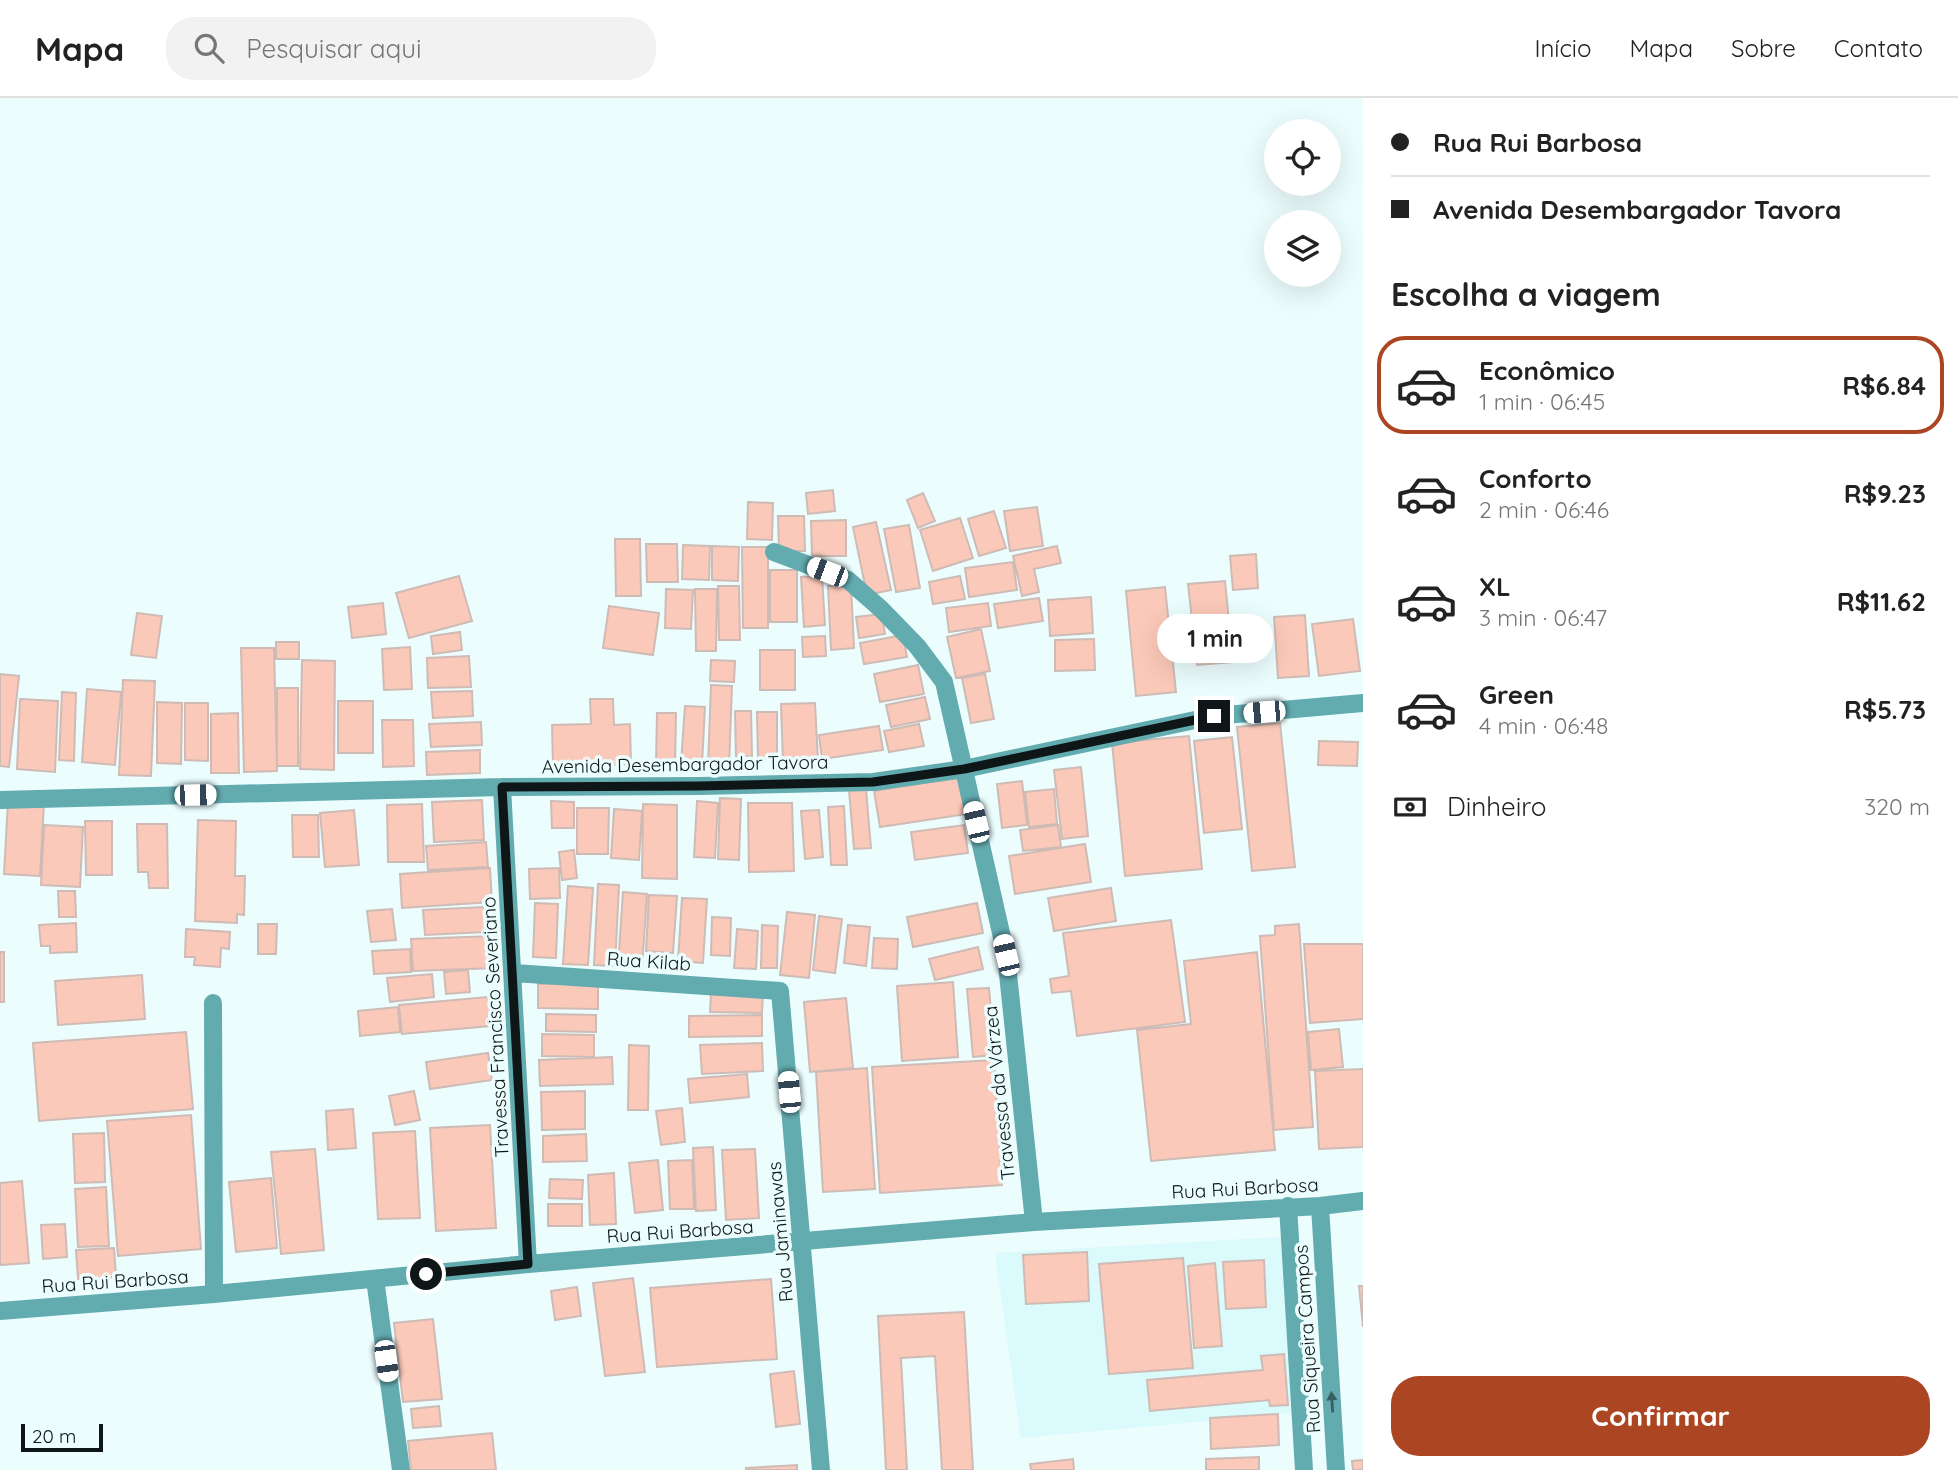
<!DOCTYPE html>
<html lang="pt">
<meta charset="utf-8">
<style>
body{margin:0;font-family:Quicksand,sans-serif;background:#f2f2f2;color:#222;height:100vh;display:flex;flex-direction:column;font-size:26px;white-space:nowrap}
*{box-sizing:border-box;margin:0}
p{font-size:23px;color:#767676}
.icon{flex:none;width:38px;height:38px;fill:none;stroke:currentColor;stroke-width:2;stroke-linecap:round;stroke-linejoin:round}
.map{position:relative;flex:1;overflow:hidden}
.sheet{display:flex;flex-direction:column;background:#fff;width:595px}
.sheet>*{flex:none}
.guide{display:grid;align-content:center;height:154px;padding:0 28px;background:#fff}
.tools{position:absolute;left:1264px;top:21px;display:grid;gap:14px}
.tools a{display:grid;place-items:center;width:77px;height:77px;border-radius:50%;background:#fff;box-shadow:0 7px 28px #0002;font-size:35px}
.scale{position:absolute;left:21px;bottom:18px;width:82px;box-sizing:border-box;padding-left:7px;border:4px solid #0f1617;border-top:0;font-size:19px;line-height:24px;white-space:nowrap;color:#0f1617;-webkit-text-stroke:5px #ecfdfe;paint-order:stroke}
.end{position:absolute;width:32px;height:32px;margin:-16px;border:9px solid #0f1617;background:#fff;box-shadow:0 0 0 4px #fff}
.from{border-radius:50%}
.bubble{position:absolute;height:49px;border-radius:24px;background:#fff;box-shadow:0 7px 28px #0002;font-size:23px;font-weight:700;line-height:49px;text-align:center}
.car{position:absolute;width:21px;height:42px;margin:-21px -10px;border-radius:9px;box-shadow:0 0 5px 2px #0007;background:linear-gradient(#fff 24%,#345 0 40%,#fff 0 76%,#345 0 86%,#fff 0)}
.guide b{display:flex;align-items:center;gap:24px;height:66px;font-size:26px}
.guide b+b{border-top:2px solid #e0e0e0}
.guide i{width:18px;height:18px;background:#222}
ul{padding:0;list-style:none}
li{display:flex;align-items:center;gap:21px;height:98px;margin:0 14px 10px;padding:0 14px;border:4px solid transparent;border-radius:28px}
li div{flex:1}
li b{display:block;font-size:26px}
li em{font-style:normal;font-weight:700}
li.active{border-color:#ac4521}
li>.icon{width:63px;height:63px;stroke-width:1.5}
h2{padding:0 28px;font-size:32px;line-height:84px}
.pay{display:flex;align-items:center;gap:18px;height:77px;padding:0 28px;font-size:26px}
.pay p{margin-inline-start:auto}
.cta{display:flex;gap:14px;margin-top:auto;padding:14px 28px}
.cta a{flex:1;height:80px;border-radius:28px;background:#ac4521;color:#fff;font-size:28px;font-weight:700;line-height:80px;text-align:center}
header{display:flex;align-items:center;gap:42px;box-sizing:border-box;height:98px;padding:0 35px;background:#fff;border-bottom:2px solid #e0e0e0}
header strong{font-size:33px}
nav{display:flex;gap:38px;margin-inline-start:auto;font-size:24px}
.search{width:490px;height:63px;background:#f2f2f2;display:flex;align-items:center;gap:18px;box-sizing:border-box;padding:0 24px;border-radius:28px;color:#767676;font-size:26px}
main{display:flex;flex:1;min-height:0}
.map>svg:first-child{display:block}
.built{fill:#dafafb}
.building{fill:#fbc9b9;stroke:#cebbb5;stroke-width:2}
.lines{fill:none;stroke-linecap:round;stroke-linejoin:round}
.minor{stroke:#62abaf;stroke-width:18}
.oneway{fill:#386063}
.route{stroke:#0f1617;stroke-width:9}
.labels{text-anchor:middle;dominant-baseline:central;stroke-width:7;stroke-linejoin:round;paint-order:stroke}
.street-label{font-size:19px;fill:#0f1617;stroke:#ecfdfe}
</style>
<header>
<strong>Mapa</strong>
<div class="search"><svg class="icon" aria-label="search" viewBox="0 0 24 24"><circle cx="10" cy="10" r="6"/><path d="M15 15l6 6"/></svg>Pesquisar aqui</div>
<nav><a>Início</a><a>Mapa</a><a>Sobre</a><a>Contato</a></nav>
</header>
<main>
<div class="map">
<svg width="1363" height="1372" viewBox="0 0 1363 1372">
<rect width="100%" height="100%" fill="#ecfdfe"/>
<path class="built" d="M 1281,1139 L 1293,1315 L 1021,1340 L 995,1155 Z"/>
<path class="building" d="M 833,392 L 835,413 L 808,416 L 806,395 Z
M 923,395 L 935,423 L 918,430 L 907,402 Z
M 748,404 L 773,405 L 772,442 L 747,441 Z
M 1037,409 L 1043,448 L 1010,453 L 1004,413 Z
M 994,413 L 1006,450 L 979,458 L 968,421 Z
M 778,418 L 804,418 L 805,453 L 779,453 Z
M 960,420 L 973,460 L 933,473 L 920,432 Z
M 846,422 L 846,458 L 812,458 L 811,423 Z
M 876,424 L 891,492 L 867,497 L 853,429 Z
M 909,427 L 920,490 L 896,494 L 884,431 Z
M 615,441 L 640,441 L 641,498 L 616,498 Z
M 646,446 L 677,446 L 678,484 L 647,484 Z
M 683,447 L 710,448 L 709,482 L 682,481 Z
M 712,448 L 739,449 L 738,483 L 712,482 Z
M 1057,448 L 1061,465 L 1034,471 L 1039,494 L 1022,498 L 1013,458 Z
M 742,449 L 768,449 L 768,530 L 743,530 Z
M 1256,456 L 1258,490 L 1233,492 L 1230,458 Z
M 1013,464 L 1017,492 L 969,499 L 965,470 Z
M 770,472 L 797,472 L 797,524 L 770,524 Z
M 459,478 L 472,523 L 409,540 L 396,495 Z
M 822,478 L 825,527 L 804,529 L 801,479 Z
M 960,478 L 965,501 L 933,506 L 929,484 Z
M 1225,483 L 1233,564 L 1197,567 L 1188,486 Z
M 851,487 L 854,550 L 831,552 L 828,488 Z
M 718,488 L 739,488 L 740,542 L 719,542 Z
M 1165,489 L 1176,594 L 1136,598 L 1126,493 Z
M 666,491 L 693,492 L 691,531 L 665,530 Z
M 695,491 L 717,491 L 716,553 L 696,553 Z
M 1091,499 L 1093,535 L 1050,538 L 1048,502 Z
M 1039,500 L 1043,523 L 998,530 L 994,506 Z
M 383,505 L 386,536 L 352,540 L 348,509 Z
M 988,505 L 991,528 L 949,534 L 946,510 Z
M 609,508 L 659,515 L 653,557 L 603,550 Z
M 137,515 L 162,518 L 156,560 L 131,557 Z
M 882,516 L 885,536 L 859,540 L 856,519 Z
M 1305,517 L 1309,578 L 1278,580 L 1274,519 Z
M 1353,521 L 1360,573 L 1319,578 L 1312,526 Z
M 981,531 L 990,573 L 956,580 L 947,539 Z
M 460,534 L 462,552 L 433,556 L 431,538 Z
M 903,537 L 907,559 L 864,566 L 860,545 Z
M 825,538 L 826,558 L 803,559 L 802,539 Z
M 1094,541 L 1095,572 L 1055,573 L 1055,542 Z
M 276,544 L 299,544 L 299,561 L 276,561 Z
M 410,549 L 412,591 L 384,592 L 382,551 Z
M 241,550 L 274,550 L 277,673 L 244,674 Z
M 760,552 L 795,552 L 795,592 L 760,592 Z
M 469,558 L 471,589 L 428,590 L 427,560 Z
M 302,562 L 335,563 L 334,672 L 300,671 Z
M 711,562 L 735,563 L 734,584 L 710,583 Z
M 918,567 L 924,596 L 880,604 L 874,576 Z
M 0,576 L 19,578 L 9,669 L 0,668 Z
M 985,576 L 994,621 L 971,625 L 962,580 Z
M 123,582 L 155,583 L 151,678 L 119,677 Z
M 711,587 L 732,588 L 729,669 L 708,668 Z
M 277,590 L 298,590 L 298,668 L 277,668 Z
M 87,591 L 121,594 L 115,667 L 82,664 Z
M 472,593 L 473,618 L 433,620 L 431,594 Z
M 62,594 L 76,595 L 74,663 L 59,662 Z
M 925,599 L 930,621 L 891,629 L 886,607 Z
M 20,601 L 58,603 L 55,674 L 17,671 Z
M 590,601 L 613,601 L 614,627 L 630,626 L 631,666 L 553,669 L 552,627 L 591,626 Z
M 338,603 L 373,603 L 373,655 L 338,655 Z
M 157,604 L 182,605 L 181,666 L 157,665 Z
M 185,605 L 208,605 L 208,663 L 185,662 Z
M 815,605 L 818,663 L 783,664 L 781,606 Z
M 685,608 L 705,609 L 702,667 L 681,665 Z
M 735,613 L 751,613 L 752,658 L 736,659 Z
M 757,614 L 777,614 L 777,661 L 758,661 Z
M 238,615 L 239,675 L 211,675 L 211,616 Z
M 657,615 L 676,615 L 675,667 L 656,666 Z
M 382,622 L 413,622 L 414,668 L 383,669 Z
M 481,624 L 482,647 L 431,649 L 429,626 Z
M 1280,625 L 1295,769 L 1252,773 L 1237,629 Z
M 919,626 L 924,648 L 889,654 L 884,633 Z
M 879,628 L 883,652 L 822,661 L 819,637 Z
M 1189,638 L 1202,771 L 1125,778 L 1112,645 Z
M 1232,639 L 1242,731 L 1204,735 L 1194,643 Z
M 1319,643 L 1358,644 L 1357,668 L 1318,667 Z
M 480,652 L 480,675 L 427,677 L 426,654 Z
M 1081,669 L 1088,738 L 1062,741 L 1054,672 Z
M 961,679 L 967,716 L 880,729 L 874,693 Z
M 1022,683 L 1027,727 L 1002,730 L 997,686 Z
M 866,691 L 871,750 L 854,751 L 849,692 Z
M 1054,691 L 1057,726 L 1029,729 L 1025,694 Z
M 720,700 L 741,701 L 739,762 L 718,761 Z
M 482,702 L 484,742 L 434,744 L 432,704 Z
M 8,703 L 44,705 L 40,778 L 4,776 Z
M 551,703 L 574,704 L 574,730 L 552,730 Z
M 697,703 L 718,705 L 715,760 L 694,759 Z
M 748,705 L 792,705 L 794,773 L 749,774 Z
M 422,706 L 424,764 L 388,764 L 387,707 Z
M 643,706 L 677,707 L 677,781 L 642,780 Z
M 844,708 L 847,767 L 831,767 L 828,709 Z
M 577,710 L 609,710 L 608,756 L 577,756 Z
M 614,711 L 642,713 L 639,762 L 611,760 Z
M 354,712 L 359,767 L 325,769 L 320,715 Z
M 819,712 L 823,759 L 805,761 L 801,713 Z
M 292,717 L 318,717 L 319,759 L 293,759 Z
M 198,722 L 236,723 L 235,778 L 245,778 L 244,817 L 237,816 L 237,825 L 195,823 Z
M 85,723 L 112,723 L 112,777 L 86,777 Z
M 137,726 L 167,726 L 168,790 L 149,790 L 148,774 L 138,774 Z
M 44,727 L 83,729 L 80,789 L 41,787 Z
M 964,727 L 968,755 L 915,762 L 911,734 Z
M 1058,727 L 1061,749 L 1023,753 L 1020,732 Z
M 486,744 L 488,769 L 428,772 L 426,748 Z
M 1085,746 L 1091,784 L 1015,796 L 1009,758 Z
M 574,752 L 577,780 L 562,782 L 559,754 Z
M 490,770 L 492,804 L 402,810 L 400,776 Z
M 559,770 L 560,800 L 530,801 L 529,771 Z
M 598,786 L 619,787 L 615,868 L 594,867 Z
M 568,788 L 593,790 L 588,867 L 563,866 Z
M 1111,790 L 1116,823 L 1054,833 L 1048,800 Z
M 58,793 L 75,793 L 76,819 L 59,819 Z
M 623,794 L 647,796 L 642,870 L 618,868 Z
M 649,797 L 677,798 L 673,855 L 646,853 Z
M 682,800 L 707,801 L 703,865 L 678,863 Z
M 535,805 L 558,806 L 556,860 L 533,859 Z
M 977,805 L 983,835 L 913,849 L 907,819 Z
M 484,809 L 485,834 L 425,837 L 423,812 Z
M 392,811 L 396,842 L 371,844 L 367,813 Z
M 787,814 L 815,817 L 809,880 L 780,877 Z
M 819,818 L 842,821 L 835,875 L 813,872 Z
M 712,819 L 731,820 L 730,858 L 711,857 Z
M 1171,822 L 1185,924 L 1077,938 L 1071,893 L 1052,895 L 1050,881 L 1069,878 L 1063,835 Z
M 76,825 L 77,854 L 50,855 L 50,848 L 41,848 L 39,827 Z
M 258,826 L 277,826 L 276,856 L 258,856 Z
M 1299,826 L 1313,1029 L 1274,1032 L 1260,838 L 1275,837 L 1275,828 Z
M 762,827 L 778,828 L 777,870 L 761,870 Z
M 848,827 L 870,829 L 866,868 L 844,865 Z
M 186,831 L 230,834 L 229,851 L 221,850 L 220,869 L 194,867 L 195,859 L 185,859 Z
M 737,831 L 758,833 L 756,871 L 734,870 Z
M 494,838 L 496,870 L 413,873 L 411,841 Z
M 874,840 L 898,841 L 897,871 L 872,870 Z
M 1304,846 L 1363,846 L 1363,921 L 1310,925 Z
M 978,849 L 983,871 L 935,882 L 929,861 Z
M 410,851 L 411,874 L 374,876 L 372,853 Z
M 0,854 L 4,854 L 4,904 L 0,904 Z
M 1257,854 L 1275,1052 L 1151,1063 L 1137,932 L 1191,926 L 1184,863 Z
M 468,872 L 470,894 L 446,896 L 444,874 Z
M 432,876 L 434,899 L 390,904 L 387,880 Z
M 142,877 L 145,921 L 58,927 L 55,883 Z
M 953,884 L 958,959 L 902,963 L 897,888 Z
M 538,886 L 598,886 L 598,911 L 538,910 Z
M 989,890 L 995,957 L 973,959 L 967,891 Z
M 711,895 L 763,896 L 762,915 L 710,914 Z
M 499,898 L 501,927 L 402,936 L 399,907 Z
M 846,900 L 853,970 L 810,974 L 804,904 Z
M 398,909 L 400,934 L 360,938 L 358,913 Z
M 546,916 L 596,917 L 596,934 L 546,933 Z
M 762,917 L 762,938 L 689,939 L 689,918 Z
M 1339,931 L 1343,969 L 1311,972 L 1308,934 Z
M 186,934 L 193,1011 L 39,1023 L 33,945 Z
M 542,936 L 594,937 L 594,959 L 542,958 Z
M 762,945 L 763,973 L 702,976 L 700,947 Z
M 629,947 L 649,948 L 648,1012 L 628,1012 Z
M 488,955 L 492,982 L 430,991 L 426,964 Z
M 612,959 L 613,986 L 540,988 L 539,962 Z
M 994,962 L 1002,1087 L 880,1095 L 872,969 Z
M 867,970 L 875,1091 L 823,1094 L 816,974 Z
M 1363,971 L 1363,1049 L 1319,1051 L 1315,973 Z
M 747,976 L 749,999 L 690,1005 L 688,981 Z
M 414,993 L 420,1022 L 395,1027 L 389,998 Z
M 585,993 L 585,1031 L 542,1032 L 541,994 Z
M 682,1010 L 685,1044 L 661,1047 L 656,1013 Z
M 353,1011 L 356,1050 L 328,1052 L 326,1013 Z
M 191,1017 L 201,1151 L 118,1158 L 107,1023 Z
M 490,1027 L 496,1130 L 436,1133 L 430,1030 Z
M 415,1033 L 420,1120 L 378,1121 L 373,1035 Z
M 104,1035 L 105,1084 L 75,1085 L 73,1036 Z
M 586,1036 L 587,1063 L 543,1064 L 543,1038 Z
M 713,1049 L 716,1112 L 696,1113 L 693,1050 Z
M 315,1051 L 324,1152 L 281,1156 L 271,1054 Z
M 755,1051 L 759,1120 L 726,1122 L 722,1052 Z
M 658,1062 L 663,1112 L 635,1115 L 629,1065 Z
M 692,1062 L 694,1111 L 670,1111 L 668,1063 Z
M 614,1075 L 616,1126 L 590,1127 L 588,1077 Z
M 271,1080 L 277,1150 L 236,1154 L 229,1084 Z
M 550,1081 L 583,1082 L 582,1101 L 549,1100 Z
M 22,1083 L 29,1165 L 0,1167 L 0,1085 Z
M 106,1089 L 109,1148 L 78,1149 L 75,1091 Z
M 548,1106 L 582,1106 L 582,1128 L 548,1128 Z
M 65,1126 L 67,1159 L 43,1161 L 41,1127 Z
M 114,1150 L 116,1179 L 78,1181 L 76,1152 Z
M 1087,1154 L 1089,1203 L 1026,1206 L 1023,1157 Z
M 1183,1160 L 1193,1270 L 1109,1276 L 1099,1166 Z
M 1264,1162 L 1266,1209 L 1226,1211 L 1223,1164 Z
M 1215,1165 L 1222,1248 L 1194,1250 L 1188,1168 Z
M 633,1180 L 645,1274 L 605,1278 L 593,1185 Z
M 771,1181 L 777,1261 L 657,1269 L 650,1190 Z
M 1359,1188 L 1363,1188 L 1363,1229 Z
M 577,1189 L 581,1218 L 555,1222 L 551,1193 Z
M 964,1214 L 973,1372 L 942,1372 L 935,1258 L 901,1260 L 907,1372 L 886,1372 L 878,1218 Z
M 433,1221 L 442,1301 L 403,1304 L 394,1225 Z
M 1284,1256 L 1288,1307 L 1270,1308 L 1269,1302 L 1150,1313 L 1147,1282 L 1263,1272 L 1261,1258 Z
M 794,1273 L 800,1326 L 776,1329 L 770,1276 Z
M 439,1308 L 441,1328 L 413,1330 L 411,1311 Z
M 1278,1316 L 1279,1347 L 1211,1351 L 1210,1320 Z
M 492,1335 L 496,1372 L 411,1372 L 408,1343 Z
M 1259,1359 L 1259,1372 L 1206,1372 L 1206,1361 Z
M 1073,1361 L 1074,1372 L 1031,1372 L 1030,1366 Z
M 1363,1362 L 1363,1372 L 1353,1372 L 1352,1363 Z
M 797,1367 L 797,1372 L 746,1372 L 746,1370 Z"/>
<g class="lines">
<path class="minor" d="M 774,454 L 848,482 L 881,511 L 917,548 L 944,584 L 1006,857 L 1034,1124
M 502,689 L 528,1166
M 0,702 L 502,689 L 699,688 L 873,684 L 964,671 L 1214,618 L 1363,605
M 514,875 L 780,893 L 821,1372
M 213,905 L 214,1196
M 1288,1108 L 1304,1372
M 1320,1108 L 1336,1372
M 375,1181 L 401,1372
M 0,1213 L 214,1196 L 528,1166 L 1034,1124 L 1320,1108 L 1363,1103"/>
</g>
<defs><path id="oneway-solid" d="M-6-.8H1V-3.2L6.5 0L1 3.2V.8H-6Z" transform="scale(1.75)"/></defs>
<use class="oneway" href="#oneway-solid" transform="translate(1332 1304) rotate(-94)"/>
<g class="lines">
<path class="route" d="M 426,1176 L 528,1166 L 502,689 L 699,688 L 873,684 L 964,671 L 1214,618"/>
</g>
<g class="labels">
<g class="street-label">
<text transform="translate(685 666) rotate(-1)">Avenida Desembargador Tavora</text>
<text transform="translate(649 863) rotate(4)">Rua Kilab</text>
<text transform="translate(495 929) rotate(-93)">Travessa Francisco Severiano</text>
<text transform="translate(999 995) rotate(-96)">Travessa da Várzea</text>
<text transform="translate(1245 1090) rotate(-3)">Rua Rui Barbosa</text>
<text transform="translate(680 1133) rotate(-4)">Rua Rui Barbosa</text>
<text transform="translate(780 1134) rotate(-95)">Rua Jaminawas</text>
<text transform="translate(115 1183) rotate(-4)">Rua Rui Barbosa</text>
<text transform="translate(1307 1241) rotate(-94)">Rua Siqueira Campos</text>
</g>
</g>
</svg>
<div class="tools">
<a><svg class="icon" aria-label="locate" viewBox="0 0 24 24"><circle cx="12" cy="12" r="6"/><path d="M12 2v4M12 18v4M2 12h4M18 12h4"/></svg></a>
<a><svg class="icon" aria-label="layers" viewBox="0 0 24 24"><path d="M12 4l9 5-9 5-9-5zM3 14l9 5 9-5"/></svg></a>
</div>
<div class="scale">20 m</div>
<i class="end from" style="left:426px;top:1176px"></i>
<i class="end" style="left:1214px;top:618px"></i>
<div class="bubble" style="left:1157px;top:516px;width:116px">1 min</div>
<i class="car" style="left:827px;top:474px;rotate:291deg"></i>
<i class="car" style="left:1264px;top:614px;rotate:265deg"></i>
<i class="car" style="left:195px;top:697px;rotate:89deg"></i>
<i class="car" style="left:976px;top:724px;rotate:347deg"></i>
<i class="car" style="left:1006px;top:857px;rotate:347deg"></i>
<i class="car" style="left:789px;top:994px;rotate:355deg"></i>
<i class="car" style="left:386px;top:1263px;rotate:172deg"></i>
</div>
<section class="sheet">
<div class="guide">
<b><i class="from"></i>Rua Rui Barbosa</b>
<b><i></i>Avenida Desembargador Tavora</b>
</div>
<h2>Escolha a viagem</h2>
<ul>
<li class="active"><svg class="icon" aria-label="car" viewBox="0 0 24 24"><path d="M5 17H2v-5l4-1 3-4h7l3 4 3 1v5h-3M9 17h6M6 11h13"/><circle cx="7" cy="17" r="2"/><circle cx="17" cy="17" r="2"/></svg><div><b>Econômico</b><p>1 min · 06:45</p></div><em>R$6.84</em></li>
<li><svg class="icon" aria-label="car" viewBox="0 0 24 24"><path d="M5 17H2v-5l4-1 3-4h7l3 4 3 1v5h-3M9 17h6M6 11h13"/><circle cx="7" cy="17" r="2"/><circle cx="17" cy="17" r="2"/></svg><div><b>Conforto</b><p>2 min · 06:46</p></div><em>R$9.23</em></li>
<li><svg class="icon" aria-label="car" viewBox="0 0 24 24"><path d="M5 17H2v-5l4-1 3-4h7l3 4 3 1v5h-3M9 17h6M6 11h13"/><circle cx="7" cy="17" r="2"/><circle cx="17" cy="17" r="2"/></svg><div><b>XL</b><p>3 min · 06:47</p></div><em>R$11.62</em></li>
<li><svg class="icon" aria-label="car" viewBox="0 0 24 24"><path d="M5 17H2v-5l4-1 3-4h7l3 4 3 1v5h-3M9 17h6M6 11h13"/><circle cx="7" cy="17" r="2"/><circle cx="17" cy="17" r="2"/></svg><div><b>Green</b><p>4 min · 06:48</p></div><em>R$5.73</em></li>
</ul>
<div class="pay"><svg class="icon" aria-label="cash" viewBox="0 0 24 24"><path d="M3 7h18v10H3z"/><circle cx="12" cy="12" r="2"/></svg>Dinheiro<p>320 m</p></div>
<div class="cta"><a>Confirmar</a></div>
</section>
</main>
